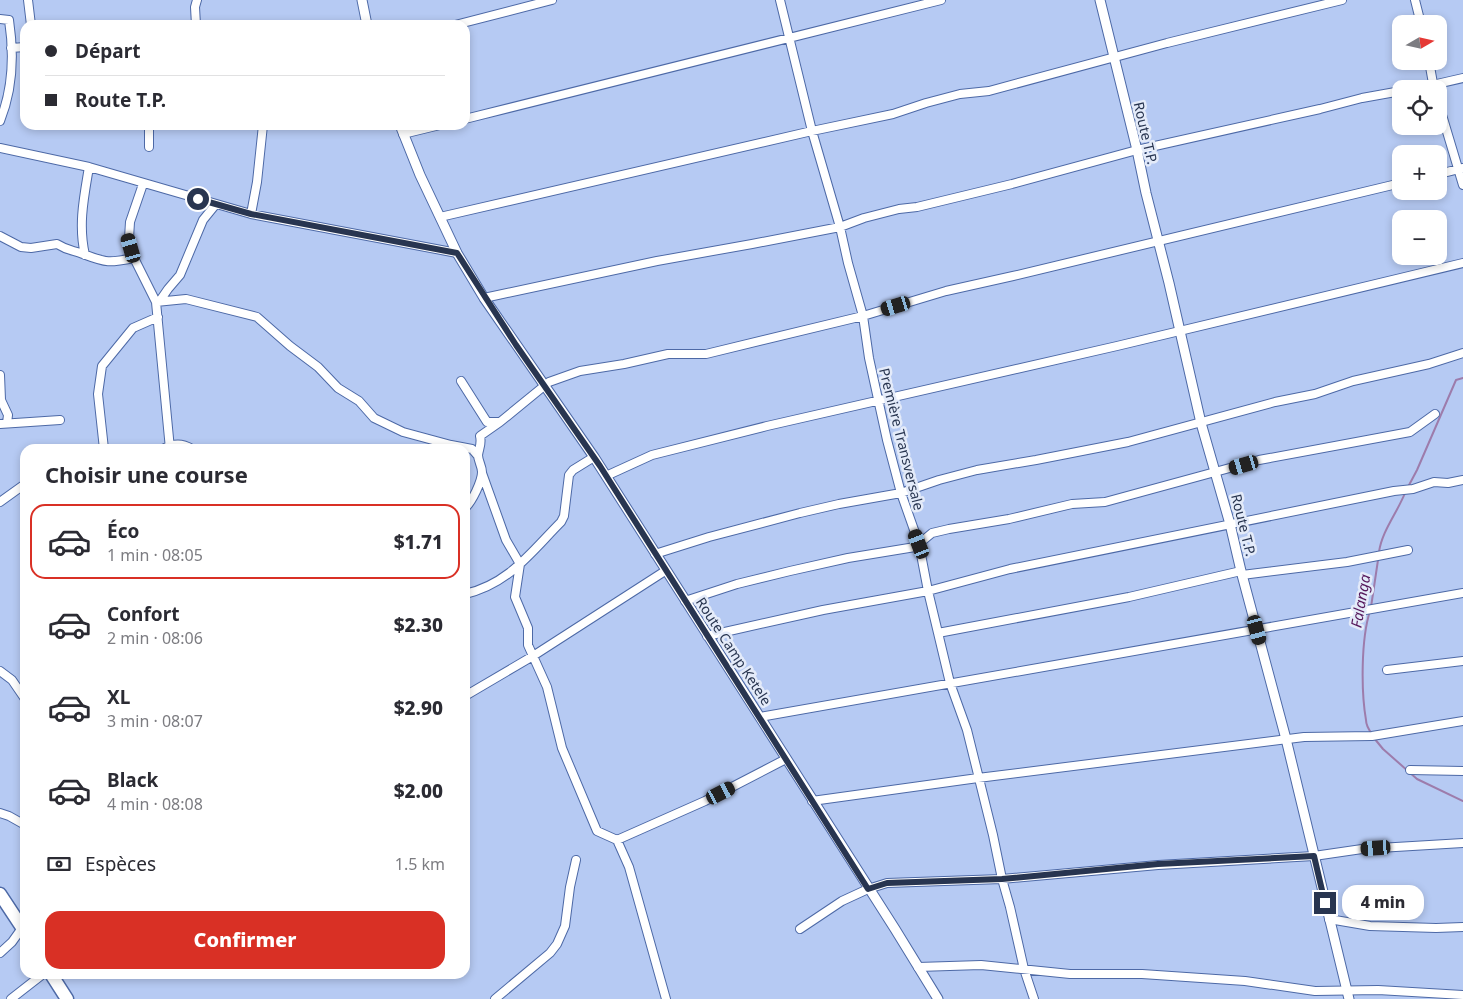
<!DOCTYPE html>
<html lang="fr">
<meta charset="utf-8">
<style>
body{margin:0;font-family:"Noto Sans",sans-serif;background:#f2f2f3;color:#2b2b33;height:100vh;display:flex;flex-direction:column;font-size:19px;white-space:nowrap}
*{box-sizing:border-box;margin:0}
p{font-size:16px;color:#7c7c81}
.icon{flex:none;width:28px;height:28px;fill:none;stroke:currentColor;stroke-width:2;stroke-linecap:round;stroke-linejoin:round}
.map{position:relative;flex:1;overflow:hidden}
.panel{position:absolute;left:20px;top:444px;width:450px;height:535px;display:flex;flex-direction:column;background:#fff;border-radius:15px;box-shadow:0 2px 8px #0003}
.panel>*{flex:none}
.hud{position:absolute;left:20px;top:20px;width:450px;height:110px;border-radius:15px;box-shadow:0 2px 8px #0003;display:grid;align-content:center;height:110px;padding:0 25px;background:#fff}
.needle{width:32px;rotate:81deg}
.tools{position:absolute;left:1392px;top:15px;display:grid;gap:10px}
.tools a{display:grid;place-items:center;width:55px;height:55px;border-radius:10px;background:#fff;box-shadow:0 2px 8px #0003;font-size:25px}
.end{position:absolute;width:22px;height:22px;margin:-11px;border:6px solid #283550;background:#fff;box-shadow:0 0 0 2px #fff}
.from{border-radius:50%}
.bubble{position:absolute;height:35px;border-radius:15px;background:#fff;box-shadow:0 2px 8px #0003;font-size:16px;font-weight:800;line-height:35px;text-align:center}
.car{position:absolute;width:15px;height:30px;margin:-15px -8px;border-radius:6px;box-shadow:0 0 4px 1px #0007;background:linear-gradient(#222 24%,#8ab4d8 0 40%,#222 0 76%,#8ab4d8 0 86%,#222 0)}
.hud b{display:flex;align-items:center;gap:18px;height:48px;font-size:19px}
.hud b+b{border-top:1px solid #e1e1e2}
.hud i{width:12px;height:12px;background:#2b2b33}
ul{padding:0;list-style:none}
li{display:flex;align-items:center;gap:15px;height:75px;margin:0 10px 8px;padding:0 15px;border:2px solid transparent;border-radius:15px}
li div{flex:1}
li b{display:block;font-size:19px}
li em{font-style:normal;font-weight:800}
li.current{border-color:#d93025}
li>.icon{width:45px;height:45px;stroke-width:1.5}
h2{padding:0 25px;font-size:22px;line-height:60px}
.pay{display:flex;align-items:center;gap:12px;height:55px;padding:0 25px;font-size:19px}
.pay p{margin-inline-start:auto}
.cta{display:flex;gap:10px;margin-top:auto;padding:10px 25px}
.cta a{flex:1;height:58px;border-radius:15px;background:#d93025;color:#fff;font-size:20px;font-weight:800;line-height:58px;text-align:center}
.map>svg:first-child{display:block}
.lines{fill:none;stroke-linecap:round;stroke-linejoin:round}
.stream{stroke:#9d7cab;stroke-width:2}
.minor-casing{stroke:#4d69a6;stroke-width:10}
.tertiary-casing{stroke:#4d69a6;stroke-width:11}
.trunk-casing{stroke:#4d69a6;stroke-width:15}
.minor{stroke:#fff;stroke-width:8}
.tertiary{stroke:#fff;stroke-width:9}
.trunk{stroke:#fff;stroke-width:12}
.route{stroke:#283550;stroke-width:6}
.labels{text-anchor:middle;dominant-baseline:central;stroke-width:5;stroke-linejoin:round;paint-order:stroke}
.street-label{font-size:14px;fill:#283550;stroke:#e4ebf9}
.water-label{font-size:15px;font-style:italic;fill:#56185b;stroke:#e4ebf9}
</style>
<div class="map">
<svg width="1463" height="999" viewBox="0 0 1463 999">
<rect width="100%" height="100%" fill="#b6caf3"/>
<g class="lines">
<path class="stream" d="M 1408,487 L 1417,470 L 1456,380 L 1463,378
M 1379,552 C 1382,531 1397,513 1405,493
M 1371,607 L 1378,560
M 1370,611 C 1361,639 1361,691 1366,720 C 1366,725 1369,730 1372,734
M 1374,738 L 1383,749 L 1417,779 L 1463,801"/>
<g class="minor-casing">
<path id="minor" d="M 28,0 L 31,25
M 780,0 L 812,131 L 840,227 L 848,263 L 863,316 L 869,358 L 887,440 L 901,493 L 919,544 L 928,591 L 950,683 L 967,730 L 993,835 L 1002,879 L 1010,907 L 1024,969 L 1034,999
M 1415,0 L 1421,24
M 0,19 L 9,20 C 14,53 13,89 0,121
M 196,25 L 195,7 L 197,0
M 455,25 L 552,0
M 11,48 L 25,47
M 1429,61 L 1434,89
M 1415,89 L 1463,78
M 1439,105 L 1463,185
M 465,119 L 941,0
M 188,125 L 199,125
M 403,134 L 440,125
M 149,147 L 149,125
M 0,148 L 89,167 L 251,214 L 457,253
M 1439,174 L 1463,168
M 143,184 L 130,222 L 129,238 L 134,258 L 156,302 L 170,449
M 251,214 L 257,182 L 263,125
M 440,217 L 812,131 L 893,114 L 926,103 L 960,94 L 989,91 L 1167,43 L 1342,0
M 0,236 L 21,247 L 31,248 L 57,244 C 68,251 73,250 83,254 C 107,263 109,263 134,258
M 85,255 C 78,225 84,197 89,167
M 484,298 L 657,261 L 752,244 L 840,227 L 864,218 L 899,209 L 917,207 L 1012,184 L 1137,150 L 1320,109 L 1362,98 L 1401,91
M 156,302 L 186,299 L 257,317 L 290,346 L 318,367 L 338,388 L 359,401 L 374,418 L 403,432 L 451,445 L 472,449 L 478,456
M 159,302 L 168,289 L 180,275 L 203,220 L 216,204
M 0,375 L 1,400 L 8,415 L 7,423
M 461,381 L 487,422 L 498,422
M 0,424 L 60,420
M 104,449 L 98,394 L 102,366 L 133,328 L 158,317
M 163,449 C 174,443 182,443 192,449
M 482,473 L 506,540 L 520,564 L 515,597 L 528,628 L 528,645 L 547,687 L 562,748 L 597,831 L 617,840 L 629,867 L 666,999
M 606,476 L 652,455 L 767,426 L 1117,346 L 1463,263
M 0,502 L 25,484
M 465,508 C 472,502 482,481 482,472 C 482,466 478,461 478,455 C 479,448 482,444 480,436 L 500,422 L 549,382 L 580,371 L 624,364 L 668,354 L 706,354 L 863,316 L 946,291 L 1013,276 L 1401,183
M 655,554 L 709,537 L 800,513 L 839,504 L 901,493 L 939,480 L 977,470 L 1036,460 L 1128,442 L 1275,402 L 1315,394 L 1353,381 L 1429,364 L 1463,353
M 1242,575 L 1347,562 L 1408,550
M 465,594 C 509,584 531,552 561,522 L 564,516 L 569,475 L 573,470 L 594,457
M 685,601 L 737,584 L 790,571 L 848,558 L 915,547 L 932,533 L 949,529 L 1009,519 L 1072,504 L 1105,502 L 1259,460 L 1410,432 L 1435,414
M 938,633 L 1129,597 L 1241,571
M 707,636 L 823,610 L 928,591 L 1010,569 L 1394,491 L 1413,489 L 1434,482 L 1448,483 L 1463,480
M 1387,670 L 1463,661
M 0,671 L 12,680 L 25,699
M 465,696 L 533,656 L 665,571
M 760,717 L 1463,593
M 1410,770 L 1463,771
M 812,801 L 978,778 L 1304,737 L 1372,736 L 1463,721
M 0,813 L 9,816 L 25,825
M 617,840 L 705,801 L 786,759
M 1329,919 L 1370,926 L 1436,928 L 1463,927
M 800,929 L 842,901 L 868,889 L 887,883 L 1002,879 L 1158,865 L 1314,856 L 1362,849 L 1463,843
M 0,953 L 12,942 L 22,928
M 918,967 L 981,965 L 1070,974 L 1142,974 L 1245,981 L 1315,991 L 1378,990 L 1463,995
M 11,999 L 43,974
M 495,999 L 550,953 L 557,944 L 565,926 L 570,887 L 576,860"/>
</g>
<g class="tertiary-casing">
<path id="tertiary" d="M 362,0 L 367,25
M 1100,0 L 1137,150 L 1146,193 L 1169,283 L 1201,423 L 1230,524 L 1241,571 L 1286,739 L 1349,999
M 400,125 L 420,175 L 457,253 L 484,298 L 594,457 L 895,929 L 938,999"/>
</g>
<g class="trunk-casing">
<path id="trunk" d="M 0,894 L 25,932
M 51,974 L 67,999"/>
</g>
<use href="#minor" class="minor"/>
<use href="#tertiary" class="tertiary"/>
<use href="#trunk" class="trunk"/>
</g>
<g class="lines">
<path class="route" d="M 198,199 L 251,214 L 457,253 L 516,345 L 600,466 L 868,889 L 887,883 L 1002,879 L 1158,864 L 1314,856 L 1325,903"/>
</g>
<g class="labels">
<g class="street-label">
<text transform="translate(1146 133) rotate(77)">Route T.P.</text>
<text transform="translate(902 439) rotate(76)">Première Transversale</text>
<text transform="translate(1244 525) rotate(76)">Route T.P.</text>
<text transform="translate(734 651) rotate(57)">Route Camp Ketele</text>
</g>
<g class="water-label">
<text transform="translate(1360 601) rotate(-80)">Falanga</text>
</g>
</g>
</svg>
<div class="tools">
<a><svg class="needle" viewBox="-14 -14 28 28"><path d="M0-13l5 13h-10z" fill="#e53935"/><path d="M0 13l5-13h-10z" fill="#7c7c81"/></svg></a>
<a><svg class="icon" aria-label="locate" viewBox="0 0 24 24"><circle cx="12" cy="12" r="6"/><path d="M12 2v4M12 18v4M2 12h4M18 12h4"/></svg></a>
<a>+</a>
<a>−</a>
</div>
<i class="end from" style="left:198px;top:199px"></i>
<i class="end" style="left:1325px;top:903px"></i>
<div class="bubble" style="left:1342px;top:885px;width:82px">4 min</div>
<i class="car" style="left:131px;top:248px;rotate:344deg"></i>
<i class="car" style="left:896px;top:306px;rotate:253deg"></i>
<i class="car" style="left:1244px;top:465px;rotate:254deg"></i>
<i class="car" style="left:919px;top:544px;rotate:339deg"></i>
<i class="car" style="left:1257px;top:630px;rotate:165deg"></i>
<i class="car" style="left:721px;top:793px;rotate:63deg"></i>
<i class="car" style="left:1376px;top:848px;rotate:266deg"></i>
<div class="hud">
<b><i class="from"></i>Départ</b>
<b><i></i>Route T.P.</b>
</div>
<section class="panel">
<h2>Choisir une course</h2>
<ul>
<li class="current"><svg class="icon" aria-label="car" viewBox="0 0 24 24"><path d="M5 17H2v-5l4-1 3-4h7l3 4 3 1v5h-3M9 17h6M6 11h13"/><circle cx="7" cy="17" r="2"/><circle cx="17" cy="17" r="2"/></svg><div><b>Éco</b><p>1 min · 08:05</p></div><em>$1.71</em></li>
<li><svg class="icon" aria-label="car" viewBox="0 0 24 24"><path d="M5 17H2v-5l4-1 3-4h7l3 4 3 1v5h-3M9 17h6M6 11h13"/><circle cx="7" cy="17" r="2"/><circle cx="17" cy="17" r="2"/></svg><div><b>Confort</b><p>2 min · 08:06</p></div><em>$2.30</em></li>
<li><svg class="icon" aria-label="car" viewBox="0 0 24 24"><path d="M5 17H2v-5l4-1 3-4h7l3 4 3 1v5h-3M9 17h6M6 11h13"/><circle cx="7" cy="17" r="2"/><circle cx="17" cy="17" r="2"/></svg><div><b>XL</b><p>3 min · 08:07</p></div><em>$2.90</em></li>
<li><svg class="icon" aria-label="car" viewBox="0 0 24 24"><path d="M5 17H2v-5l4-1 3-4h7l3 4 3 1v5h-3M9 17h6M6 11h13"/><circle cx="7" cy="17" r="2"/><circle cx="17" cy="17" r="2"/></svg><div><b>Black</b><p>4 min · 08:08</p></div><em>$2.00</em></li>
</ul>
<div class="pay"><svg class="icon" aria-label="cash" viewBox="0 0 24 24"><path d="M3 7h18v10H3z"/><circle cx="12" cy="12" r="2"/></svg>Espèces<p>1.5 km</p></div>
<div class="cta"><a>Confirmer</a></div>
</section>
</div>
